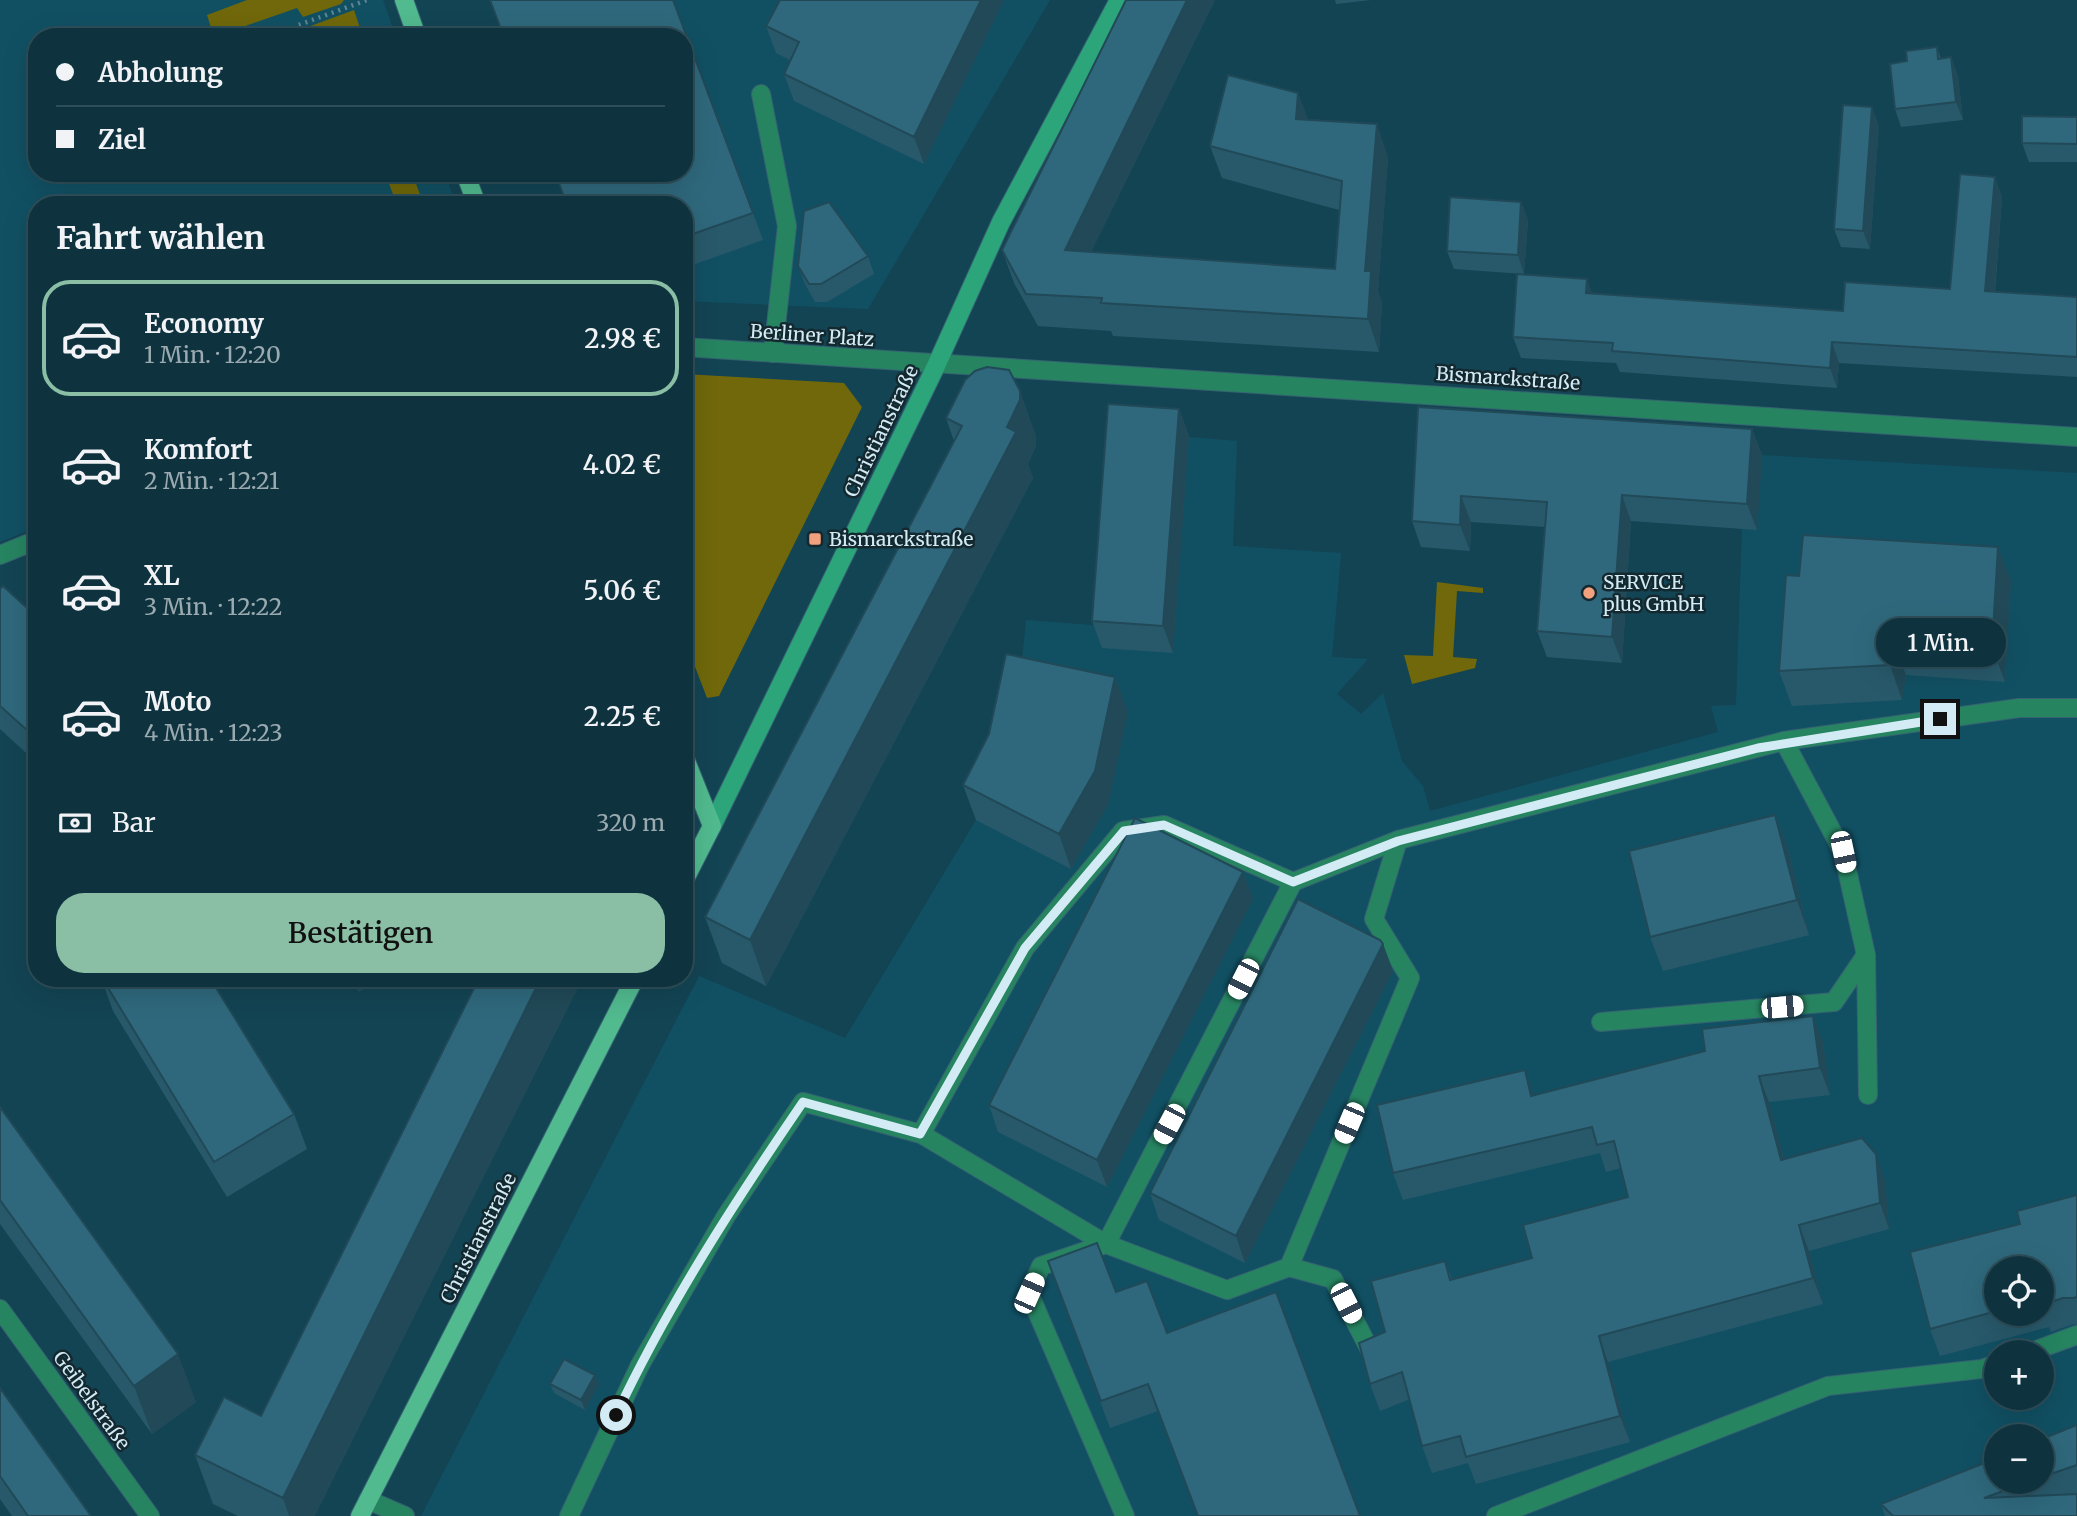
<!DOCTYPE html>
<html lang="de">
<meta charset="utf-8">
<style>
body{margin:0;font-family:Merriweather,serif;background:#173b46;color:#f1f3f6;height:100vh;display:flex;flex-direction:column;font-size:26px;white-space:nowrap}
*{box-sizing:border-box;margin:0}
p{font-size:23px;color:#9baab0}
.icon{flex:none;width:38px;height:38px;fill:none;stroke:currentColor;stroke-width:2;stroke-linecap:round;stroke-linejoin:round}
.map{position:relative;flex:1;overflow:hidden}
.panel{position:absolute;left:28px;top:196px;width:665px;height:791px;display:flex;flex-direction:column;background:#0e333f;border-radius:28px;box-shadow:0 7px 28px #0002,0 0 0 2px #2e4e59}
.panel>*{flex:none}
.banner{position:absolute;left:28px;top:28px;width:665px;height:154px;border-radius:28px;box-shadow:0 7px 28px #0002,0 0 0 2px #2e4e59;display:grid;align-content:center;height:154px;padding:0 28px;background:#0e333f}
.fabs{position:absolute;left:1984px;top:1256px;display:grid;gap:14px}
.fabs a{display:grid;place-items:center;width:70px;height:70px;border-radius:50%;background:#0e333f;box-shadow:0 7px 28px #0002,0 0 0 2px #2e4e59;font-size:35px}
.end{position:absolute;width:32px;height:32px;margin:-16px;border:9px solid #d3ebf5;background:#111;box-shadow:0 0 0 4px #111}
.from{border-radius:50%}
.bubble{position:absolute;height:49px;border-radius:24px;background:#0e333f;box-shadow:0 7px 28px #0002,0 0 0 2px #2e4e59;font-size:23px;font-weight:600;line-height:49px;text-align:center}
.car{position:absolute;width:21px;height:42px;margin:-21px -10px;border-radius:9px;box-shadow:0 0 5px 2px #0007;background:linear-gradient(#fff 24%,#345 0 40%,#fff 0 76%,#345 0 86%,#fff 0)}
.banner b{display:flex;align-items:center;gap:24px;height:66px;font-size:26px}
.banner b+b{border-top:2px solid #2e4e59}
.banner i{width:18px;height:18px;background:#f1f3f6}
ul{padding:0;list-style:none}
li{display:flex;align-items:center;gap:21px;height:116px;margin:0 14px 10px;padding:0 14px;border:4px solid transparent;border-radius:28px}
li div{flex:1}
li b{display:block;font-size:26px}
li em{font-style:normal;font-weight:600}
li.active{border-color:#8abfa5}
li>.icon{width:63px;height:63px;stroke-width:1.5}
h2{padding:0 28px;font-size:32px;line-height:84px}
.pay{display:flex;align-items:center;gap:18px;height:77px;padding:0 28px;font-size:26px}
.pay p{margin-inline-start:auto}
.cta{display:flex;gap:14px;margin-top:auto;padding:14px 28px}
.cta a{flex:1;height:80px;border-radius:28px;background:#8abfa5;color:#111;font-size:28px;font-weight:600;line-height:80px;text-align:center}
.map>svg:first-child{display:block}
.built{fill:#115063;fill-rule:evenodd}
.green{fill:#70680a}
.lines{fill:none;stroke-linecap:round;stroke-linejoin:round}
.lane-casing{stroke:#366271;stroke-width:20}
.street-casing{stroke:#366271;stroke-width:20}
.secondary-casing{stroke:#366271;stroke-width:20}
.primary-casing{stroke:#366271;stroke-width:20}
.path{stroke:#5f8693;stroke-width:4.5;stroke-dasharray:2 5;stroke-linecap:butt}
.lane{stroke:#268461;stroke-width:18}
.street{stroke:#268461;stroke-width:18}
.secondary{stroke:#2ba579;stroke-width:18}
.primary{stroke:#51ba8f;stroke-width:18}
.wall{fill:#28596b;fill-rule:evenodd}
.shaded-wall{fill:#214957}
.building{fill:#2f687c;stroke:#214957;stroke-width:2}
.route{stroke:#d3ebf5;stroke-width:9}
.poi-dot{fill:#f2a17e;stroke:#14282f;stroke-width:2.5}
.labels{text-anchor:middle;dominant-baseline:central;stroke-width:5;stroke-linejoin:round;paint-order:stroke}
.street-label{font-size:19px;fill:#d3ebf5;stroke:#14282f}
.poi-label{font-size:19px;fill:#d3ebf5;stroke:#14282f;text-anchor:start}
</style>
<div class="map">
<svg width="2077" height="1516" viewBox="0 0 2077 1516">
<rect width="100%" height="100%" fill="#134454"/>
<path class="built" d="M 0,0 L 383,0 L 396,37 L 37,37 L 37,173 L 445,173 L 456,205 L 37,205 L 37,527 L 0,542 Z
M 490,0 L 1050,0 L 868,309 L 684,301 L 684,205 L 567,205 L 555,173 L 684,173 L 684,37 L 504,37 Z
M 1118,431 L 1237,441 L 1233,546 L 1341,553 L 1332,657 L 1368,659 L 1337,694 L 1361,714 L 1383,693 L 1402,761 L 1423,786 L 1430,811 L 1718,732 L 1711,706 L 1736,705 L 1742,529 L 1757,529 L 1762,455 L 2077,473 L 2077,1461 L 2042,1474 L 2042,1437 L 1997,1437 L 1997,1482 L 1934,1516 L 421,1516 L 699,976 L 845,1038 L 976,820 L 1002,768 L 1019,689 L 1026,620 L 1104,626 ZM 1997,1269 L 2042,1269 L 2042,1314 L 1997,1314 ZM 1997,1353 L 2042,1353 L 2042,1398 L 1997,1398 Z"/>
<path class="green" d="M 247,0 L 344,0 L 341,4 L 303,17 L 297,8 L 214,37 L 207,15 Z
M 354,10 L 363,37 L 336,37 L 334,33 L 308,37 L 305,28 Z
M 385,173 L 412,173 L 424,205 L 397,205 Z
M 684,374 L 844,383 L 862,407 L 719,696 L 707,698 L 684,638 Z
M 1437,582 L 1483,588 L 1483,593 L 1457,591 L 1453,657 L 1477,659 L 1475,668 L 1412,684 L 1404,655 L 1433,656 Z"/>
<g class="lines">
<g class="lane-casing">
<path id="lane" d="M 761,94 L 787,226 L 773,353
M 1601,1022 L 1834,1002 L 1866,955
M 1868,1095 L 1866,955 L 1843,852 L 1784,741 L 2019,708 L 2077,708
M 921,1134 L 1025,948 L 1123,831 L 1164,825 L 1293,882
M 1289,1267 L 1333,1279 L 1371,1352
M 2028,1353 L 2077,1335
M 368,1500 L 405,1516
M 569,1516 L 640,1365 L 726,1216 L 803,1102 L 921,1134 L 1106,1244 L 1293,882 L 1398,840
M 1125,1516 L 1029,1293 L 1041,1266 L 1106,1244 L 1227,1290 L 1289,1267 L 1410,978 L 1374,919 L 1398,840 L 1784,741
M 1496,1516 L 1828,1386 L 1981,1369 L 1997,1364"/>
</g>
<g class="street-casing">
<path id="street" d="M 684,347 L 2077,437
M 0,555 L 37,540
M 0,1309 L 150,1516"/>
</g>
<g class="secondary-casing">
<path id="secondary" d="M 712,826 L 936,366 L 1001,222 L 1119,0"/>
</g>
<g class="primary-casing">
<path id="primary" d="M 404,0 L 417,37
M 465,173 L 477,205
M 684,756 L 712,826 L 684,881
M 360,1516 L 635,978"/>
</g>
<path class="path" d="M 296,37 L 296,26 L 367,0"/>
<use href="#lane" class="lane"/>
<use href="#street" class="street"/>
<use href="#secondary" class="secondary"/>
<use href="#primary" class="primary"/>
</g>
<path class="wall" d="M 673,0 L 763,240 L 684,268 L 684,205 Z
M 780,0 L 1004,0 L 924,164 L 794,101 L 784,74 L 790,60 L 776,53 L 766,26 Z
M 1215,0 L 1091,252 L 1335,269 L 1339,210 L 1222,178 L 1210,146 L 1298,93 L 1308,120 L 1388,157 L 1378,291 L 1382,303 L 1379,352 L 1113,336 L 1111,331 L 1038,326 L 1014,283 L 1002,250 Z
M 1335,0 L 1371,0 L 1336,4 Z
M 1937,47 L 1941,59 L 1951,57 L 1958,76 L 1963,120 L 1901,127 L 1895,109 L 1907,61 Z
M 2077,117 L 2077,162 L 2029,162 L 2022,143 Z
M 1879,125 L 1870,249 L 1841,247 L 1834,229 Z
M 1995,177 L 2002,198 L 1995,292 L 2077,297 L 2077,377 L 1839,363 L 1837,388 L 1620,372 L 1616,363 L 1521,358 L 1513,337 L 1587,279 L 1592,294 L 1843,311 L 1950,289 Z
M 1521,202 L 1528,220 L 1524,274 L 1454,269 L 1447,251 Z
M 868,256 L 874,274 L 827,302 L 815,302 L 805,284 L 798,266 Z
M 1020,391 L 1036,437 L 1036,446 L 1028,464 L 1033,478 L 766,986 L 722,963 L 705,917 L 954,441 L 946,418 Z
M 1418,407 L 1752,429 L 1762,455 L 1757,530 L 1631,521 L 1622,663 L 1547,657 L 1537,631 L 1545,527 L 1471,522 L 1470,551 L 1421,547 L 1412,521 Z
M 1179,409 L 1189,436 L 1173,653 L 1102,648 L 1092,621 Z
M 1998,547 L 2011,581 L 2005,682 L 1906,675 L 1902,700 L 1792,706 L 1779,671 L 1799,576 Z
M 0,589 L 37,617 L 37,763 L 0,729 Z
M 1115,677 L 1128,712 L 1108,805 L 1071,869 L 976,820 L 963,785 Z
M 1775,815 L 1788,849 L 1809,935 L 1663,971 L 1650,937 Z
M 1243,872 L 1253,899 L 1107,1187 L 998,1132 L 989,1105 Z
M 1383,944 L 1393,971 L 1245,1263 L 1159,1220 L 1150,1193 Z
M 101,978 L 294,1114 L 307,1149 L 227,1197 L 113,1011 Z
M 351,978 L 380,978 L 359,992 Z
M 1813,1016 L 1823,1042 L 1830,1095 L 1769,1102 L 1784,1159 L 1885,1181 L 1889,1229 L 1809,1251 L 1823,1304 L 1608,1362 L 1630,1442 L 1476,1484 L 1468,1463 L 1432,1473 L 1422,1446 L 1410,1399 L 1380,1411 L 1370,1384 L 1385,1332 L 1445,1261 L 1452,1279 L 1532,1258 L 1628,1197 L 1621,1168 L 1606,1172 L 1600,1153 L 1403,1200 L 1393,1173 L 1525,1070 L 1534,1096 L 1705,1051 Z
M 0,1107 L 196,1402 L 152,1434 L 0,1224 Z
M 2077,1195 L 2077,1325 L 2073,1324 L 2051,1332 L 2049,1327 L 1940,1356 L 1930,1329 L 2020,1224 ZM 1997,1269 L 2042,1269 L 2042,1314 L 1997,1314 Z
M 1048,1261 L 1116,1292 L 1167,1333 L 1158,1411 L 1110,1428 Z
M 595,1375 L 599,1384 L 585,1410 L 554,1393 L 550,1384 Z
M 0,1388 L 91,1516 L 12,1516 L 0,1499 Z
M 261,1416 L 315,1516 L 238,1516 L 213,1504 L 195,1455 Z
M 2077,1425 L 2077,1516 L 1885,1516 L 1881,1504 L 1997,1482 L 2042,1482 L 2042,1439 Z"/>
<path class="shaded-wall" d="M 981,0 L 1004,0 L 924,164 L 914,137 Z
M 1187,0 L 1215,0 L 1076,283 L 1065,250 Z
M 1951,57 L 1958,76 L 1963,120 L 1956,102 Z
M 1298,93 L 1310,125 L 1296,119 Z
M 1872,107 L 1879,125 L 1870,249 L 1863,231 Z
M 1377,124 L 1388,157 L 1378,291 L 1382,303 L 1379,352 L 1368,319 L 1365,271 Z
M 1995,177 L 2002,198 L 1993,312 L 1985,291 Z
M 1521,202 L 1528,220 L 1524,274 L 1518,255 Z
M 1587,279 L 1594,299 L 1586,293 Z
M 1832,342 L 1839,363 L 1837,388 L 1830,368 Z
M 1020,391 L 1036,437 L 1036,446 L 1028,464 L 1033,478 L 766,986 L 750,940 L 1007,427 Z
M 1179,409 L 1189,436 L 1173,653 L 1163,626 Z
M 1752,429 L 1762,455 L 1757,530 L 1747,504 Z
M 1622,495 L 1631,521 L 1622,663 L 1612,637 Z
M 1461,496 L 1471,522 L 1470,551 L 1460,525 Z
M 1998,547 L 2011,581 L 2005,682 L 1992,647 Z
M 1893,641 L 1906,675 L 1902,700 L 1890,665 Z
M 1115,677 L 1128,712 L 1108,805 L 1071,869 L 1059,834 Z
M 1775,815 L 1788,849 L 1809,935 L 1797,900 Z
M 1243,872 L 1253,899 L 1107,1187 L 1097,1160 Z
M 1383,944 L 1393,971 L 1245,1263 L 1236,1236 Z
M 354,978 L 380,978 L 359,992 Z
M 541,978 L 583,978 L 315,1516 L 289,1516 L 283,1498 Z
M 1813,1016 L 1823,1042 L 1830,1095 L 1820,1068 Z
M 1525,1070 L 1534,1096 L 1531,1096 Z
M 1759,1076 L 1769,1102 L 1791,1186 L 1781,1160 Z
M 1876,1154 L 1885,1181 L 1889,1229 L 1880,1203 Z
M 1799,1225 L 1809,1251 L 1823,1304 L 1813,1278 Z
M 1599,1336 L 1608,1362 L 1630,1442 L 1620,1416 Z
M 178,1354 L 196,1402 L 152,1434 L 134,1386 Z
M 595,1375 L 599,1384 L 585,1410 L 581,1400 Z"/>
<path class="building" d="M 490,0 L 673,0 L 753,213 L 684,237 L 684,205 L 567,205 L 555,173 L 684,173 L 684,37 L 504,37 Z
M 780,0 L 981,0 L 914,137 L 784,74 L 799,42 L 766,26 Z
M 1126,0 L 1187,0 L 1065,250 L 1335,269 L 1342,181 L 1210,146 L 1228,75 L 1298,93 L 1296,119 L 1377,124 L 1365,271 L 1371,271 L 1368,319 L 1101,303 L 1102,298 L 1026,294 L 1002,250 Z
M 1937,47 L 1938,59 L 1951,57 L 1956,102 L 1895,109 L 1890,64 L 1907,61 L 1906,51 Z
M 1843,105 L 1872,107 L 1863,231 L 1834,229 Z
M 2022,116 L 2077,117 L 2077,144 L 2022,143 Z
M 1960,174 L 1995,177 L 1985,291 L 2077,297 L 2077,357 L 1832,342 L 1830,368 L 1612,351 L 1613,343 L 1513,337 L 1517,274 L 1587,279 L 1586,293 L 1843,311 L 1845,282 L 1950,289 Z
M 1450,197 L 1521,202 L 1518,255 L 1447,251 Z
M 829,202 L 868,256 L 821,284 L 809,284 L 798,266 L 804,211 Z
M 987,367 L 1009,370 L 1020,391 L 1020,400 L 1007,427 L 1016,432 L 750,940 L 705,917 L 962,426 L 946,418 L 965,380 L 975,371 Z
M 1108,404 L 1179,409 L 1163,626 L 1092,621 Z
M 1418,407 L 1752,429 L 1747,504 L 1622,495 L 1612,637 L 1537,631 L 1547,502 L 1461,496 L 1460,525 L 1412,521 Z
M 1803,535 L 1998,547 L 1992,647 L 1893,641 L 1890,665 L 1779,671 L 1786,575 L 1799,576 Z
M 3,586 L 37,617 L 37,739 L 0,706 L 0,589 Z
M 1006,654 L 1115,677 L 1095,771 L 1059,834 L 963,785 L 989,734 Z
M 1775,815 L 1797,900 L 1650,937 L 1629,851 Z
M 1135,818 L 1243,872 L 1097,1160 L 989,1105 Z
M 1298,899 L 1380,940 L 1383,944 L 1236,1236 L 1150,1193 Z
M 102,978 L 210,978 L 294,1114 L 214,1162 Z
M 479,978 L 541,978 L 283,1498 L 195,1455 L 224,1397 L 261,1416 Z
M 1813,1016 L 1820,1068 L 1759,1076 L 1781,1160 L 1862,1138 L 1876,1154 L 1880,1203 L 1799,1225 L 1813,1278 L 1599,1336 L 1620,1416 L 1466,1457 L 1460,1436 L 1422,1446 L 1402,1372 L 1370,1384 L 1359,1343 L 1385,1332 L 1371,1281 L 1445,1261 L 1450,1280 L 1532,1258 L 1523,1225 L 1628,1197 L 1614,1141 L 1597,1145 L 1592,1127 L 1393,1173 L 1377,1105 L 1525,1070 L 1531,1096 L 1705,1051 L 1702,1029 Z
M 0,1107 L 178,1354 L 134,1386 L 0,1200 Z
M 2077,1195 L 2077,1297 L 2073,1298 L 2063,1298 L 2042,1305 L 2042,1269 L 1997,1269 L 1997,1311 L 1930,1329 L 1910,1252 L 2020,1224 L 2017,1211 Z
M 1097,1243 L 1116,1292 L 1147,1281 L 1167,1333 L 1276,1292 L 1360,1516 L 1198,1516 L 1148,1384 L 1101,1401 L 1048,1261 Z
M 564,1359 L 595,1375 L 581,1400 L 550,1384 Z
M 0,1388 L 91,1516 L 28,1516 L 0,1476 Z
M 2077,1425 L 2077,1465 L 2042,1477 L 2042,1439 Z
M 1997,1458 L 1997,1482 L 2028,1482 L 1984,1498 L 2077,1494 L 2077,1516 L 1893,1516 L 1881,1504 Z"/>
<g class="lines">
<path class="route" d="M 616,1415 C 668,1305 734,1203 803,1102 L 920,1134 L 1025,948 L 1124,831 L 1164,825 L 1293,882 L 1398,841 L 1758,748 L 1940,719"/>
</g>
<g class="poi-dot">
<rect x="808" y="532" width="14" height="14" rx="3.5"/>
<circle cx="1589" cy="593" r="7"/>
</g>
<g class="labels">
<g class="street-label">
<text transform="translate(812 335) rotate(4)">Berliner Platz</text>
<text transform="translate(1508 378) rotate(4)">Bismarckstraße</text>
<text transform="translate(881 431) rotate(-64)">Christianstraße</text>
<text transform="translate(478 1238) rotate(-63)">Christianstraße</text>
<text transform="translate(92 1400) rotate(54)">Geibelstraße</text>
</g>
<g class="poi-label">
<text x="829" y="539">Bismarckstraße</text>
<text x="1603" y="582">SERVICE<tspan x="1603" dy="22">plus GmbH</tspan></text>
</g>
</g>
</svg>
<div class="fabs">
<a><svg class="icon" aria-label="locate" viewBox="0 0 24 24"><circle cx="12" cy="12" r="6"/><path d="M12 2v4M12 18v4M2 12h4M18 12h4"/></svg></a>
<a>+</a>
<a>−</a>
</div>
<i class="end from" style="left:616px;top:1415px"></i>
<i class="end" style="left:1940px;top:719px"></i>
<div class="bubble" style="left:1876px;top:618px;width:130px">1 Min.</div>
<i class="car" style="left:1843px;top:852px;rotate:168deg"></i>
<i class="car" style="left:1243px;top:979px;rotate:207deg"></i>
<i class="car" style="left:1782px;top:1007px;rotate:85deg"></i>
<i class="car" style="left:1349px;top:1123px;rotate:203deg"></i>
<i class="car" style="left:1169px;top:1124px;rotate:208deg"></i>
<i class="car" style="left:1029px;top:1293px;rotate:24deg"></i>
<i class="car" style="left:1346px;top:1303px;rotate:153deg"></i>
<div class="banner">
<b><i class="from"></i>Abholung</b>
<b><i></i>Ziel</b>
</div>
<section class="panel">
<h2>Fahrt wählen</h2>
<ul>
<li class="active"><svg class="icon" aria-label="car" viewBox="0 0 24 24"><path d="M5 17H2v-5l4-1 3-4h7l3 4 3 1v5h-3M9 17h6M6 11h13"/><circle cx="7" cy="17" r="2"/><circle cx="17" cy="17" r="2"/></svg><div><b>Economy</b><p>1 Min. · 12:20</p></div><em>2.98 €</em></li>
<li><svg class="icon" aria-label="car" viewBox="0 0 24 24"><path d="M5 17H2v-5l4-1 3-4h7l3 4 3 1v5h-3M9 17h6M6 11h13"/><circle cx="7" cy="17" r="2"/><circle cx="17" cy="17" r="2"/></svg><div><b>Komfort</b><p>2 Min. · 12:21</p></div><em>4.02 €</em></li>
<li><svg class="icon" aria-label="car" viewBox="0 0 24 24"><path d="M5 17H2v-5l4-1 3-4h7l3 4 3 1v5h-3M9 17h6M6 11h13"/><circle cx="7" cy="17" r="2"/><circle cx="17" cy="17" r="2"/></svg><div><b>XL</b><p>3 Min. · 12:22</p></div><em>5.06 €</em></li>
<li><svg class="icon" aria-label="car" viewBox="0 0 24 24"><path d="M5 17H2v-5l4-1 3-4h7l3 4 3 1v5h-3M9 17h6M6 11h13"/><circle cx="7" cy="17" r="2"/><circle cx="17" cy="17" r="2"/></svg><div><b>Moto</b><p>4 Min. · 12:23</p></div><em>2.25 €</em></li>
</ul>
<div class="pay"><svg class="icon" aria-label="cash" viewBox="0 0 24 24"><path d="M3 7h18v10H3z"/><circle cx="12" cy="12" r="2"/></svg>Bar<p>320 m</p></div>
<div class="cta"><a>Bestätigen</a></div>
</section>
</div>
